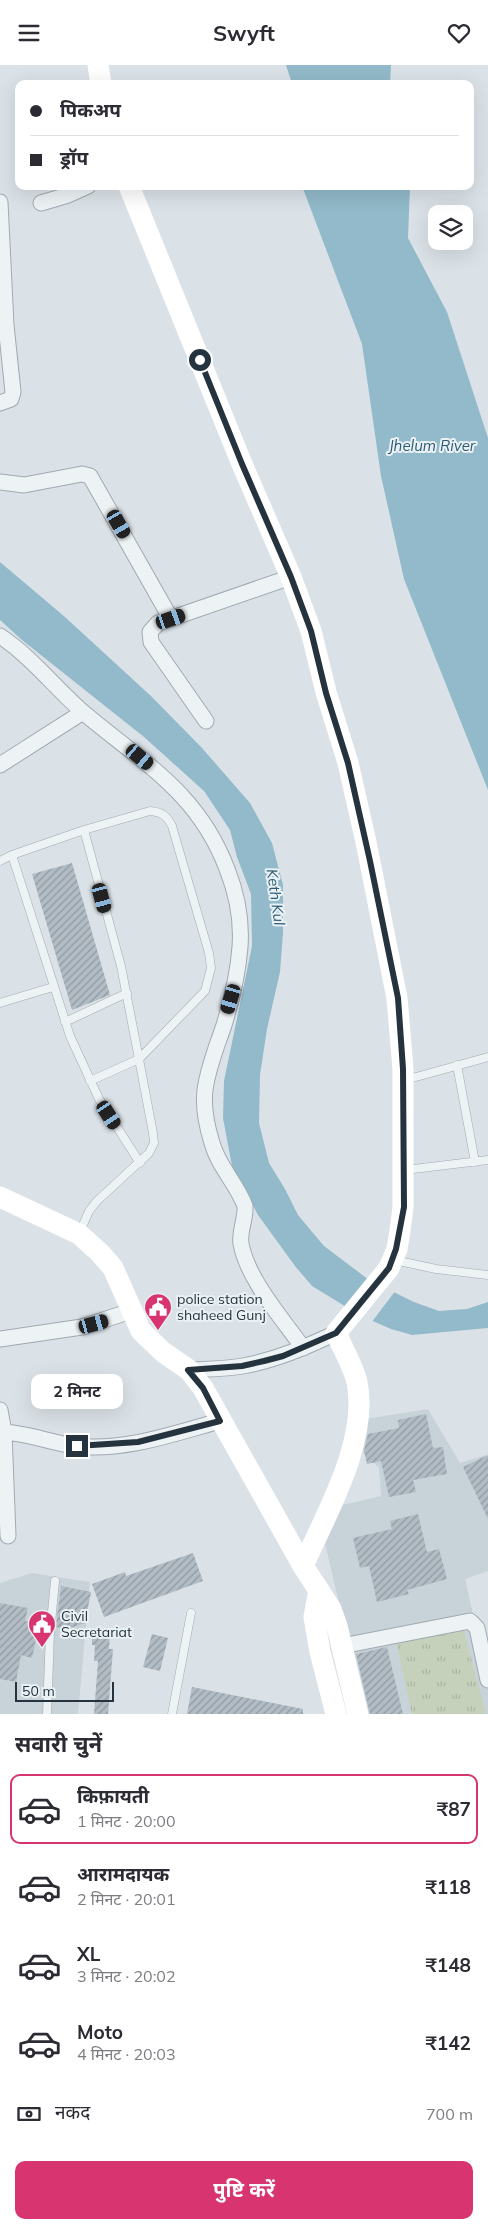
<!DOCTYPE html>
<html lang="hi">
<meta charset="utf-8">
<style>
body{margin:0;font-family:Mulish,"Noto Sans Devanagari",sans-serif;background:#f2f2f3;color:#2b2b33;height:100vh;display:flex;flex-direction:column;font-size:19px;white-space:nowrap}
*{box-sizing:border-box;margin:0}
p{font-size:16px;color:#7c7c81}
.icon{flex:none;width:28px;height:28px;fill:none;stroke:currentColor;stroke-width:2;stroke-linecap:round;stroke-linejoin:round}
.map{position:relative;height:1649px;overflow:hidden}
.panel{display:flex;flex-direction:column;background:#fff;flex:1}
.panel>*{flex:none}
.guide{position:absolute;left:15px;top:15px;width:459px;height:110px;border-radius:10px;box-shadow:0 5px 20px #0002;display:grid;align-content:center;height:110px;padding:0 15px;background:#fff}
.tools{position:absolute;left:428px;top:140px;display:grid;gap:10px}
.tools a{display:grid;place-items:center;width:45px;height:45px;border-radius:10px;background:#fff;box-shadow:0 5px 20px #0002;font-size:25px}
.scale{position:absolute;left:15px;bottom:12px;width:99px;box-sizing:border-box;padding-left:5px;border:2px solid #24333d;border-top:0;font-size:14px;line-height:18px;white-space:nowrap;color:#24333d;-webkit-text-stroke:4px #eaf1f4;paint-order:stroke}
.end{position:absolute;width:22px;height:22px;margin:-11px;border:6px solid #24333d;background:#fff;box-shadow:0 0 0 2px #fff}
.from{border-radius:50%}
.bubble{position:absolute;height:35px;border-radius:10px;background:#fff;box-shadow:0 5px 20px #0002;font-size:16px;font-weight:700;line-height:35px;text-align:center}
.car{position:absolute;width:15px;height:30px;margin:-15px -8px;border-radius:6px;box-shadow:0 0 4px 1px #0007;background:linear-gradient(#222 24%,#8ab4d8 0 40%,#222 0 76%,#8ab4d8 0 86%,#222 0)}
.guide b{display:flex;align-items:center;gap:18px;height:48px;font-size:19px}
.guide b+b{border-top:1px solid #e1e1e2}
.guide i{width:12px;height:12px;background:#2b2b33}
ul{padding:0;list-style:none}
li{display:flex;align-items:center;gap:15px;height:70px;margin:0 10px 8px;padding:0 5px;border:2px solid transparent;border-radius:10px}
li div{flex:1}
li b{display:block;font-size:19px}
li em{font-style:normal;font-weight:700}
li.active{border-color:#d73470}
li>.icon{width:45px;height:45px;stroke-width:1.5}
h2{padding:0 15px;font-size:22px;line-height:60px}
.pay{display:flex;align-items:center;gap:12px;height:55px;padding:0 15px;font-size:19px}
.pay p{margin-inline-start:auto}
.cta{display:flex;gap:10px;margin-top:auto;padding:10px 15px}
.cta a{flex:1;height:58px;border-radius:10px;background:#d73470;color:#fff;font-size:20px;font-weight:700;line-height:58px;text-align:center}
header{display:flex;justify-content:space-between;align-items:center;height:65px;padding:0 15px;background:#fff;font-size:22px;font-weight:700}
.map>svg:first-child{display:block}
.built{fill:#c8d2d9}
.grass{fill:url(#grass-tufts)}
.water{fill:#92baca}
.pier{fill:#dbe2e7}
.building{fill:url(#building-hatch)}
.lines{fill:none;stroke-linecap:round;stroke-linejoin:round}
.lane-casing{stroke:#a0aab1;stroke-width:9}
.street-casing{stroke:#a0aab1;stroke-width:17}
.lane{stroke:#edf2f5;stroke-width:8}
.street{stroke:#edf2f5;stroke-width:15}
.secondary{stroke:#fff;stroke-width:21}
.route{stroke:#24333d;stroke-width:6}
.labels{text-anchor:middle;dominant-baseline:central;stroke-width:4;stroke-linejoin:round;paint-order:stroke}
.poi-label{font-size:14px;fill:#24333d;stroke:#eaf1f4;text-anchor:start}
.water-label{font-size:15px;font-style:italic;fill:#2b5c74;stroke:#eaf1f4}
</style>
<header><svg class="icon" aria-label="menu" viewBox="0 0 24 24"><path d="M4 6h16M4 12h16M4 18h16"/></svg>Swyft<svg class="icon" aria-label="heart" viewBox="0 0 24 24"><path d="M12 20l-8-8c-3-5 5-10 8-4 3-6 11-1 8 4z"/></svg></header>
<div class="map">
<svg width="488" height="1649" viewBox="0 0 488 1649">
<defs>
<pattern id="grass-tufts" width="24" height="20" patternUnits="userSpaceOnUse" patternTransform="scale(1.25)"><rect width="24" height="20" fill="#c5d1bb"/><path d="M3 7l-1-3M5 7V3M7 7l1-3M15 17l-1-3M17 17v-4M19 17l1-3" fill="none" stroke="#a9b4a2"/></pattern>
<pattern id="building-hatch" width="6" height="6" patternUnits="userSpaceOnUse" patternTransform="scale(1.25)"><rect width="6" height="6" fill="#b2bcc4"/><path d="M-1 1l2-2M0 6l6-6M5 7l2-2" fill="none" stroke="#9199a0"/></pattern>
</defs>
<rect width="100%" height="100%" fill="#dbe2e7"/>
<path class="built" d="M 428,1344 L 460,1398 L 486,1390 L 488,1393 L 488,1506 L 465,1514 L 488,1615 L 488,1649 L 365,1649 L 323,1470 L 342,1440 L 381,1431 L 379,1403 L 363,1388 L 365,1354 Z
M 32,1508 L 90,1517 L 78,1649 L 0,1649 L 0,1518 Z"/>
<path class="grass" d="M 462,1559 L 486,1649 L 412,1649 L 395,1571 Z"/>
<path class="water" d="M 286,0 L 391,0 L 390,19 L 292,19 Z
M 302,121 L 410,121 L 408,173 L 447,247 L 488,373 L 488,725 L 404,514 L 381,411 L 362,279 Z
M 0,497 L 65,552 L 152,632 L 202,683 L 250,738 L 272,778 L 283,820 L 283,868 L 280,907 L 267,964 L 260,1010 L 259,1058 L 269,1098 L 285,1124 L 298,1150 L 324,1181 L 369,1215 L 414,1237 L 439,1246 L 467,1244 L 488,1237 L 488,1263 L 412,1270 L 391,1264 L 361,1251 L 312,1221 L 295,1201 L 258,1150 L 232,1101 L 223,1053 L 224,1016 L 252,881 L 251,829 L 237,792 L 230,765 L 204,726 L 144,672 L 22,575 L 0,555 Z"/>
<path class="pier" d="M 370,1213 L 396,1225 L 371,1258 L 359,1253 Z"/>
<path class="building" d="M 72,798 L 110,930 L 72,945 L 32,809 Z
M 426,1349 L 433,1383 L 443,1382 L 447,1409 L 413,1415 L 416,1427 L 389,1432 L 381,1396 L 367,1399 L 364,1386 L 368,1369 L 399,1363 L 398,1355 Z
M 488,1390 L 488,1454 L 463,1402 Z
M 418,1449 L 427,1487 L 439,1484 L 447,1514 L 407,1525 L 409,1529 L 377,1537 L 369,1501 L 360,1503 L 353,1473 L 392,1464 L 390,1456 Z
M 193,1488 L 203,1516 L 104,1552 L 92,1519 L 125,1507 L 126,1511 Z
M 61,1521 L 91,1527 L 85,1558 L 67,1564 L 56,1562 Z
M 0,1538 L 28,1543 L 25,1556 L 39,1559 L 32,1593 L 21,1590 L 16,1617 L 0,1614 Z
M 92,1569 L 110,1570 L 109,1584 L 113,1584 L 108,1649 L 94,1649 L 98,1596 L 94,1596 L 95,1580 L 92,1580 Z
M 152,1569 L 168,1573 L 160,1606 L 143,1602 Z
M 387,1582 L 403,1649 L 370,1649 L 356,1589 Z
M 192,1622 L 303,1644 L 303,1649 L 187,1649 Z"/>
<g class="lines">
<g class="lane-casing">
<path id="lane" d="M 84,765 L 121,901 L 139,994 L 90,1016
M 12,790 L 70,971 L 99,1034 L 140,1098
M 0,796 L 12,790 L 84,765 L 150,746 C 162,747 167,751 172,761 L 209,888 L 211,903 L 205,926 L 139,994 L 153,1068 L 154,1078 L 149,1088 L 97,1136 L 89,1146 L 79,1169
M 0,938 L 53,922
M 65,957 L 127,928
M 457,1000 L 475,1097
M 405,1015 L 488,992
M 405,1105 L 488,1095
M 394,1195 L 436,1204 L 488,1210
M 47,1649 L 50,1568 L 55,1516
M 172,1649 L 191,1548"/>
</g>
<g class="street-casing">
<path id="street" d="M 0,137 L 6,260 L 13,327 L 11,334 L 0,338
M 41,138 L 68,130 L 88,121
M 0,417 L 24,420 L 82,409 L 90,411 L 171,554
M 0,571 C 32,592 55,623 84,648 C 143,698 198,727 227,804 C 237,829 242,855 240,882 C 238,908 232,934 224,960 C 217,981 208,1002 205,1025 C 203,1041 207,1062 212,1078 C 218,1101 237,1119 245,1141 C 246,1154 239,1166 241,1179 C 248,1215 282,1253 303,1283
M 206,656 L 151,577 L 150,567 L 158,558 L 291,512
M 0,700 L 83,647
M 0,1274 L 82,1262 L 131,1246
M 189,1305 C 207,1304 226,1304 243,1301 C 276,1295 306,1282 336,1268
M 0,1345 L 4,1367 L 8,1471
M 0,1367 C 25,1367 51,1378 76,1381 C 124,1387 175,1368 220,1356
M 342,1581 L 470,1556 L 477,1563 L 488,1615"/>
</g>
<use href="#lane" class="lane"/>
<use href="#street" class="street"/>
<path class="secondary" d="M 98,0 L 101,19
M 129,121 L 242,399 L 291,512 L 311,566 L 326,627 L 348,698 L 366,777 L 397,933 L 403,1004 L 403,1142 L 400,1166 L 397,1184 L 389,1203 L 336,1268 C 343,1284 353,1301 357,1317 C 369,1376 326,1449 303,1501
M 0,1132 L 79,1169 L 100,1188 L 113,1203 L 141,1266 L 163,1287 L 189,1305 L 203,1323 L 303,1501 L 331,1544 L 337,1561 L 358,1649
M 319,1525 L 314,1552 L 320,1587 L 336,1649"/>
</g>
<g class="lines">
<path class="route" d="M 77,1381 L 138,1377 L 220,1356 L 203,1323 L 188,1305 L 242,1301 L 264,1296 L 283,1291 L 336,1268 L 389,1203 L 396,1184 L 404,1142 L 403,1004 L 398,933 L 370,796 L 348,698 L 326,628 L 311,566 L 291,512 L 242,399 L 200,295"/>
</g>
<defs>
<g id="civic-pin" transform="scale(1.4375)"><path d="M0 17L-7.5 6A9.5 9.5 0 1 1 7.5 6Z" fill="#d73470" stroke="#eaf1f4"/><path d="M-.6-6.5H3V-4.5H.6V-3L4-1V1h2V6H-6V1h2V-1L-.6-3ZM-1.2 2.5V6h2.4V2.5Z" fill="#fff"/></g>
</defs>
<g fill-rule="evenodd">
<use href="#civic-pin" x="158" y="1242"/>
<use href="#civic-pin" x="42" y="1559"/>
</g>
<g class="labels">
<g class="poi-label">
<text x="177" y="1234">police station<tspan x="177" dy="16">shaheed Gunj</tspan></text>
<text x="61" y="1551">Civil<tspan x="61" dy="16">Secretariat</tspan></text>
</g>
<g class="water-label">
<text x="432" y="380">Jhelum River</text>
<text transform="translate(276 832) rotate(82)">Keth Kul</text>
</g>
</g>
</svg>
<div class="tools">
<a><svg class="icon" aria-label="layers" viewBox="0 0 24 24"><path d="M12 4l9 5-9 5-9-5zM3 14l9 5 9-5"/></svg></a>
</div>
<div class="scale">50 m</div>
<i class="end from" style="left:200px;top:295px"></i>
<i class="end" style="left:77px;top:1381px"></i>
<div class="bubble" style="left:31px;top:1309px;width:92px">2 मिनट</div>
<i class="car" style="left:119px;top:459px;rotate:150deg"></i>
<i class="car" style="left:171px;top:554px;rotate:71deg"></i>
<i class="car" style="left:140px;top:692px;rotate:130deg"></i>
<i class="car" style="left:102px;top:833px;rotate:165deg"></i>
<i class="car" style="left:231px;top:934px;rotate:197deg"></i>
<i class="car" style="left:109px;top:1050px;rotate:147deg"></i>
<i class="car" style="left:94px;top:1259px;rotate:75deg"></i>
<div class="guide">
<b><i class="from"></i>पिकअप</b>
<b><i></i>ड्रॉप</b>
</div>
</div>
<section class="panel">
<h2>सवारी चुनें</h2>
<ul>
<li class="active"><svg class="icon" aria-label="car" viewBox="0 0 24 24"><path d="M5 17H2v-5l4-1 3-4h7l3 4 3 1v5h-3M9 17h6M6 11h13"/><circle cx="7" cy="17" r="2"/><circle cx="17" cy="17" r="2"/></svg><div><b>किफ़ायती</b><p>1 मिनट · 20:00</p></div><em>₹87</em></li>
<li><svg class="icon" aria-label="car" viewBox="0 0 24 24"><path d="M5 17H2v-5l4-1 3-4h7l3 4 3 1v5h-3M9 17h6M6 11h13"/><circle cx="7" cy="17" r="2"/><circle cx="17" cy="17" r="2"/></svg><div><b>आरामदायक</b><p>2 मिनट · 20:01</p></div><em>₹118</em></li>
<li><svg class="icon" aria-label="car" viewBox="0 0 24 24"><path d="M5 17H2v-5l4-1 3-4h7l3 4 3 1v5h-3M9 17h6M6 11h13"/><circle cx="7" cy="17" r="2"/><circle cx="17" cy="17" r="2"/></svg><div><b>XL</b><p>3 मिनट · 20:02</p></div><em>₹148</em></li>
<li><svg class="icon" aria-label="car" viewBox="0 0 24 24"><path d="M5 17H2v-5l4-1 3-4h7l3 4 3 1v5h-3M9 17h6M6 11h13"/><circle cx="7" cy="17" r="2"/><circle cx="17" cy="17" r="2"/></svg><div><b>Moto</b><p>4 मिनट · 20:03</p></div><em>₹142</em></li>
</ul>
<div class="pay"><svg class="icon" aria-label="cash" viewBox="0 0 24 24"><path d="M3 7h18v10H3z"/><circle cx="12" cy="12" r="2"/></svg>नकद<p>700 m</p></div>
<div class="cta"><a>पुष्टि करें</a></div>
</section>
